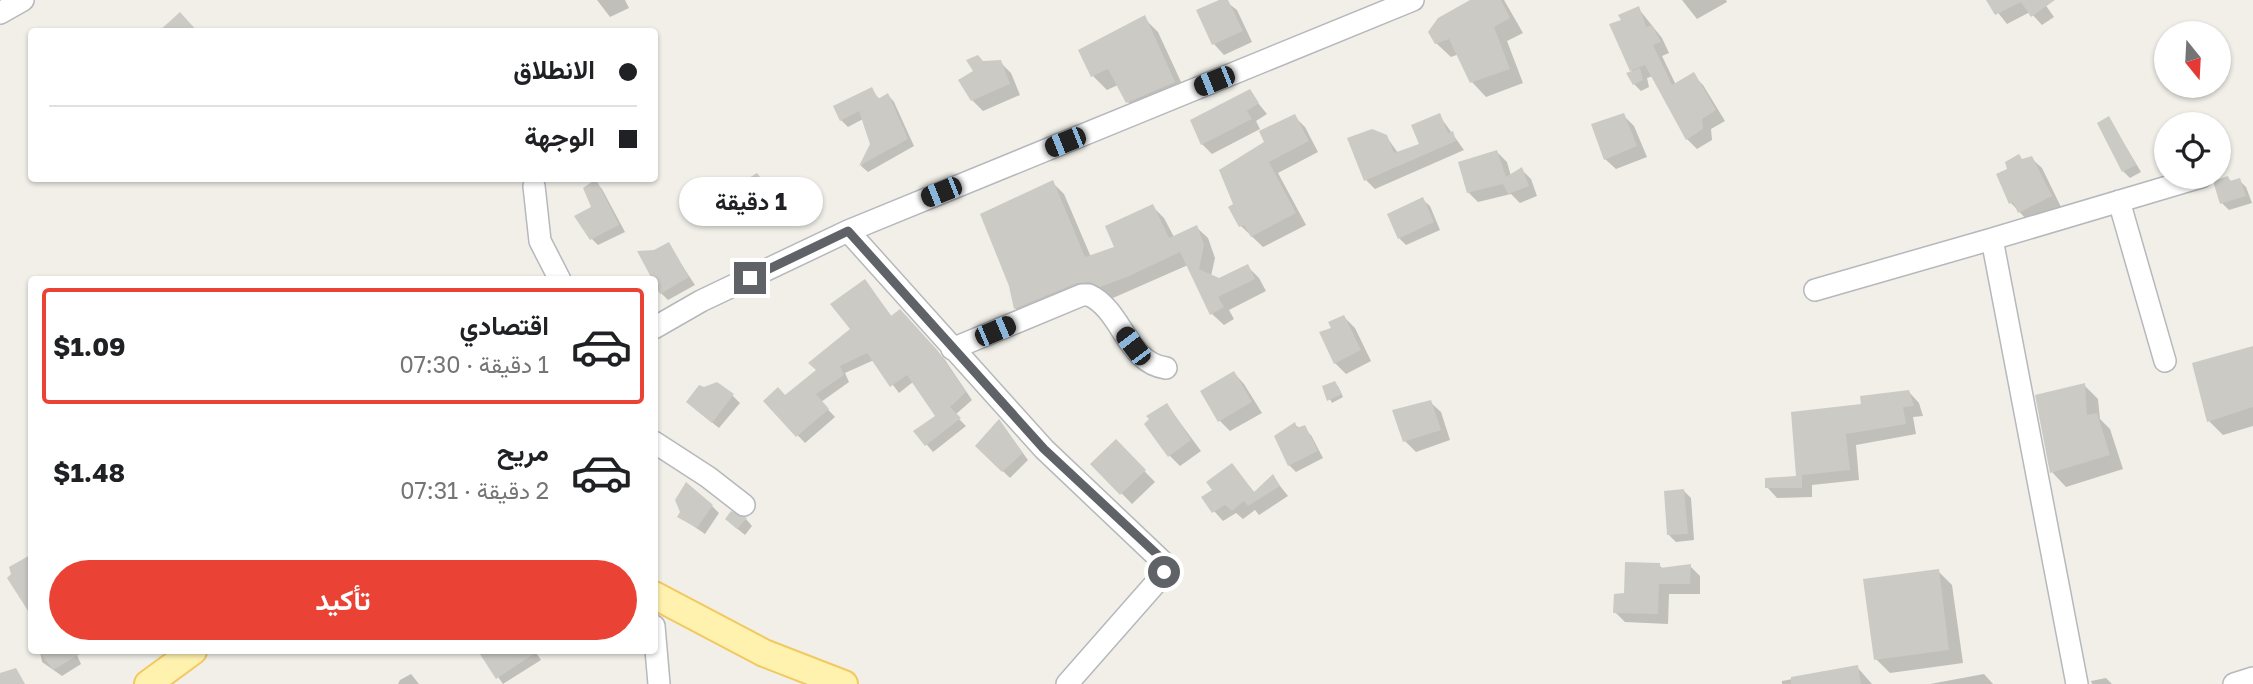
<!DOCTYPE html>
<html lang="ar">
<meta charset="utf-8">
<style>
body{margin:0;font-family:"Golos Text",Vazirmatn,sans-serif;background:#f6f6f6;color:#202124;direction:rtl;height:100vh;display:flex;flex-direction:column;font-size:26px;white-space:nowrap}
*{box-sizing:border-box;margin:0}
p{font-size:23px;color:#757577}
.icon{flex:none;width:38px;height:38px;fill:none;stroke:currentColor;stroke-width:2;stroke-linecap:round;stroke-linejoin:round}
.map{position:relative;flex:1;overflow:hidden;direction:ltr}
.drawer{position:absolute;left:28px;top:276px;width:630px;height:378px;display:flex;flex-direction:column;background:#fff;border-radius:7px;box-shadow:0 2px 5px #0004;direction:rtl}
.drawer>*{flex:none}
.banner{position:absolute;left:28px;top:28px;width:630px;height:154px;border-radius:7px;box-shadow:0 2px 5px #0004;direction:rtl;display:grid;align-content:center;height:154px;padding:0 21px;background:#fff}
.needle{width:46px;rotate:162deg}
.tools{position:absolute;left:2154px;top:21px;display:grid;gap:14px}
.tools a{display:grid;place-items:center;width:77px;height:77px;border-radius:50%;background:#fff;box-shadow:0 2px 5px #0004;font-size:35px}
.end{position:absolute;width:32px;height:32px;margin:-16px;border:9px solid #5f6368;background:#fff;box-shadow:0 0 0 4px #fff}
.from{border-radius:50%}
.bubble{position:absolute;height:49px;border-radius:24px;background:#fff;box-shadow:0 2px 5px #0004;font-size:23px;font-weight:700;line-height:49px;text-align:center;direction:rtl}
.car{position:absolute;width:21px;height:42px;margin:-21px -10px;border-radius:9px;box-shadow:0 0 5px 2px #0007;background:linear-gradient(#222 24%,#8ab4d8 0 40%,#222 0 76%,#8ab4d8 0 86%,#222 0)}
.banner b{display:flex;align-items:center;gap:24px;height:66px;font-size:26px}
.banner b+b{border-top:2px solid #e0e0e0}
.banner i{width:18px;height:18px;background:#202124}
ul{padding:12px 0 0;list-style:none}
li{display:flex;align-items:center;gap:21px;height:116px;margin:0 14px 10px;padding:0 7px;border:4px solid transparent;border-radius:7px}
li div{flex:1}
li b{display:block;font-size:26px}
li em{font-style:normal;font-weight:700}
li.active{border-color:#ea4335}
li>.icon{width:63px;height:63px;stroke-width:1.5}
.action{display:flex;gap:14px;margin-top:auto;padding:14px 21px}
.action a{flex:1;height:80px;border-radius:42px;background:#ea4335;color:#fff;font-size:28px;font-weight:700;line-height:80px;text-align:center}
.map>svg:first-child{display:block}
.shadow{fill:#0003}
.building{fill:#cccac5}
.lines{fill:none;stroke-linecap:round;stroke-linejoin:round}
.minor-casing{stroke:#b5b8bc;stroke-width:24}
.major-casing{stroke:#f2c960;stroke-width:30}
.minor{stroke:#fff;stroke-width:21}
.major{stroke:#fff2af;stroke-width:26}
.route{stroke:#5f6368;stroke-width:9}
</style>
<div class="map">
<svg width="2253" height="684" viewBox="0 0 2253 684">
<rect width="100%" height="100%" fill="#f1efe8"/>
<path class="shadow" d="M 597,0 L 625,0 L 629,8 L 610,17 Z
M 1224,0 L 1237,10 L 1252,42 L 1224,55 L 1214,44 L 1198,10 Z
M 1477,0 L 1504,0 L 1523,33 L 1507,41 L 1523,83 L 1486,97 L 1472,82 L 1459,54 L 1451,57 L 1436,43 Z
M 1682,0 L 1726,0 L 1727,2 L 1697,19 Z
M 1988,0 L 2042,0 L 2054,17 L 2042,25 L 2030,12 L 2007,24 Z
M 1638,8 L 1662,38 L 1669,53 L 1662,56 L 1676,85 L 1693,75 L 1703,85 L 1725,121 L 1711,129 L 1712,140 L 1697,149 L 1687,139 L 1653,76 L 1647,78 L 1649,87 L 1641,91 L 1634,84 L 1623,21 Z
M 1144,18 L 1158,32 L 1188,97 L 1142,116 L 1128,102 L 1118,85 L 1107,90 L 1093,76 Z
M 1000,62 L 1011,73 L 1020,95 L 983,111 L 972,100 L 975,72 L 983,63 Z
M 871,89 L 880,100 L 888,95 L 894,102 L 914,146 L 868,172 L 861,166 L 872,144 L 863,119 L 848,127 L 841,120 Z
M 1249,92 L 1267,114 L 1256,121 L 1261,131 L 1294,116 L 1305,127 L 1318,152 L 1278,173 L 1306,225 L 1263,247 L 1241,226 L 1236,205 L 1266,143 L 1260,129 L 1212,154 L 1202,144 L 1192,121 Z
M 1439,115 L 1464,150 L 1375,189 L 1366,180 L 1386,136 L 1398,153 L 1421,145 Z
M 1623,115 L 1634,126 L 1647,157 L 1616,169 L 1605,159 Z
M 2109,118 L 2141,172 L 2130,178 L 2123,171 Z
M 1497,152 L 1507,162 L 1511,176 L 1521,169 L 1531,179 L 1537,196 L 1520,203 L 1511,194 L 1478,202 L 1468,192 Z
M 2031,158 L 2042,168 L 2061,207 L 2030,223 L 2011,203 L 1999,175 Z
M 2228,178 L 2232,182 L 2239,180 L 2246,187 L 2252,203 L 2229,210 L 2222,203 L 2216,182 Z
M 596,182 L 602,189 L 625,232 L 598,245 L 591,238 Z
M 764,182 L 773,182 L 780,189 L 792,211 L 766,223 L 747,200 L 741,185 Z
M 1052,182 L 1064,194 L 1091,257 L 1116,248 L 1152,206 L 1164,218 L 1174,237 L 1196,227 L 1208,238 L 1215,258 L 1211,276 L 1219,280 L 1247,266 L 1259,278 L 1266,291 L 1229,310 L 1234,319 L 1224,325 L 1212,314 L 1188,265 L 1113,298 L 1103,293 L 1027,320 L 1015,308 Z
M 1423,200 L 1430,206 L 1440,230 L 1406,245 L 1399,238 Z
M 668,244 L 695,285 L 668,300 L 661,293 Z
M 865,281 L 892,317 L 907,318 L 945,360 L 972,400 L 955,415 L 966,426 L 933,452 L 916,432 L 938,416 L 913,382 L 899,393 L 874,360 L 845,373 L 849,382 L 821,402 L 835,417 L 805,443 L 765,401 L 786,397 L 818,371 L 853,329 Z
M 1344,317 L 1355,328 L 1371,361 L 1346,374 L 1335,363 L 1333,329 Z
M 2253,348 L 2253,426 L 2223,435 L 2209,421 Z
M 1234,373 L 1244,384 L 1262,413 L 1230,431 L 1220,421 Z
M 2084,385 L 2098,399 L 2100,419 L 2110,429 L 2123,469 L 2066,487 L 2052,472 Z
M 1338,386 L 1343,397 L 1332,403 L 1324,387 Z
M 704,389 L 733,396 L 740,403 L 719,428 L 695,409 Z
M 1909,392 L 1919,403 L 1923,416 L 1913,417 L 1916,434 L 1856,445 L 1859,480 L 1812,485 L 1812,497 L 1777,498 L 1767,487 L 1798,477 L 1863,405 Z
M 1430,402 L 1441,412 L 1450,440 L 1416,452 L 1405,441 Z
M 1167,405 L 1201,451 L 1180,466 L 1170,456 Z
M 999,421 L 1028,460 L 1010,478 L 977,446 Z
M 1295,425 L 1311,435 L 1323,458 L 1296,472 L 1289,465 L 1277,437 Z
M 1116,442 L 1155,482 L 1132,504 L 1093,464 Z
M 1232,466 L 1255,493 L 1273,477 L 1288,496 L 1259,515 L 1255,510 L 1243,519 L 1236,513 L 1223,521 L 1214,511 L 1214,490 Z
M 1684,491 L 1691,498 L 1694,540 L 1676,542 L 1669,535 Z
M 712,506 L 719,513 L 705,534 L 680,517 Z
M 746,519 L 752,526 L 745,535 L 734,526 Z
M 1659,565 L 1663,569 L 1690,566 L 1700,576 L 1700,594 L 1669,594 L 1668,624 L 1625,622 L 1615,612 L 1625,595 Z
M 1938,571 L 1952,585 L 1963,663 L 1890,673 L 1876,659 Z
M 40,651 L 75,651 L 81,664 L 62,676 L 42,662 Z
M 480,651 L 535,651 L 541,660 L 503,684 Z
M 1857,667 L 1872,684 L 1782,684 L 1782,681 Z
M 411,674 L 419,684 L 398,684 L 400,680 Z
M 1984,674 L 1993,684 L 1930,684 Z
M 2106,678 L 2112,684 L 2092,684 L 2091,681 Z"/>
<path class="building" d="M 1219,0 L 1228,0 L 1243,31 L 1212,45 L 1196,10 Z
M 1470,0 L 1501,0 L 1510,18 L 1494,27 L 1510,69 L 1470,83 L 1449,39 L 1435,44 L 1428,32 L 1438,18 Z
M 1986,0 L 2055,0 L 2031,17 L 2021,2 L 1995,15 Z
M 1639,6 L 1646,27 L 1652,25 L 1661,42 L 1653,45 L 1672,85 L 1694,72 L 1716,110 L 1702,119 L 1703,129 L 1686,140 L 1645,65 L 1630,71 L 1609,24 L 1621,20 L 1618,15 Z
M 180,12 L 198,32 L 158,32 Z
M 1145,15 L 1175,82 L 1126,103 L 1108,69 L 1091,77 L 1078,50 Z
M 978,55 L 983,61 L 1001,60 L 1010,84 L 971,101 L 958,80 L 973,71 L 966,60 Z
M 1640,68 L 1643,80 L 1633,85 L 1626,73 Z
M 872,87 L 878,99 L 888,93 L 908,139 L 859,166 L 870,144 L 859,111 L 840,121 L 833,106 Z
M 1250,89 L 1259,103 L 1247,111 L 1252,119 L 1201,145 L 1190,120 Z
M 1440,113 L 1448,133 L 1453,131 L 1456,141 L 1364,181 L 1347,138 L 1372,129 L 1387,135 L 1394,153 L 1419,144 L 1411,125 Z
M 1624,113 L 1637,146 L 1604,160 L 1591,124 Z
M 1295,114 L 1309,141 L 1269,162 L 1296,213 L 1251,237 L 1244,225 L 1239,227 L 1228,207 L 1233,204 L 1219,170 L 1264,142 L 1259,131 Z
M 2109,116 L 2136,165 L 2122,172 L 2097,123 Z
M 1497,150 L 1506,177 L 1522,167 L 1529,186 L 1508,194 L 1503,184 L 1467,193 L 1458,162 Z
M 2019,154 L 2022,159 L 2032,156 L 2052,196 L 2018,213 L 2013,202 L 2009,204 L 1996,174 L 2007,169 L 2005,162 Z
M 757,173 L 763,181 L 773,180 L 786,204 L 758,217 L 748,199 L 746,200 L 739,184 Z
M 2228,176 L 2230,181 L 2240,178 L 2246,196 L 2220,204 L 2213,181 Z
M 596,179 L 619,225 L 590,240 L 574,216 L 591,207 L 583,188 Z
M 1053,180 L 1085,257 L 1114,247 L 1105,226 L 1153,204 L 1169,238 L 1197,225 L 1204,245 L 1199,269 L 1219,278 L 1248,264 L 1255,279 L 1218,297 L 1224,307 L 1210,315 L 1180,252 L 1127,277 L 1100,287 L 1090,282 L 1077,283 L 1014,309 L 1009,286 L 980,214 Z
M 1423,197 L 1434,222 L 1398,239 L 1387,214 Z
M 669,242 L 689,277 L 660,294 L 637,251 L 654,250 Z
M 865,279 L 891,316 L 900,309 L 938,351 L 966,392 L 950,407 L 961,418 L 925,446 L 913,431 L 935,416 L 907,375 L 890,387 L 867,353 L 840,366 L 844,375 L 816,394 L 829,409 L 796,437 L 763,401 L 778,387 L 785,395 L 816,370 L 808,363 L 850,329 L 830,304 Z
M 1344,315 L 1361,350 L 1334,364 L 1319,332 L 1331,328 L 1328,322 Z
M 2253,346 L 2253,407 L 2207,422 L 2192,363 Z
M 1234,371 L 1252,402 L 1218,422 L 1200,391 Z
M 1335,381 L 1342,394 L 1327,401 L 1322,386 Z
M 717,382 L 734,394 L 712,423 L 686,402 L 699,385 L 704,387 Z
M 2085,383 L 2087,415 L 2097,413 L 2110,455 L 2050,473 L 2035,395 Z
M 1909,390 L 1914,406 L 1903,407 L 1906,424 L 1846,434 L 1850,470 L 1802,475 L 1802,488 L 1765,488 L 1765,478 L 1796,476 L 1791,412 L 1861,404 L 1860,396 Z
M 1431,400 L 1441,430 L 1403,442 L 1392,410 Z
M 1167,403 L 1191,440 L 1168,457 L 1144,424 L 1149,419 L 1146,416 Z
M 999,419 L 1023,453 L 1002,472 L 975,446 Z
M 1295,422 L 1297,428 L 1305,425 L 1318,451 L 1288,466 L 1274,436 Z
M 1116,439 L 1146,470 L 1120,495 L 1090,464 Z
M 1232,463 L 1254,492 L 1273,474 L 1280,486 L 1248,506 L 1244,501 L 1232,511 L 1225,505 L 1212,513 L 1201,497 L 1212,490 L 1206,482 Z
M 686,482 L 713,505 L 697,528 L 677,517 L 680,512 L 675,500 Z
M 1684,489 L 1688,534 L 1667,535 L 1664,491 Z
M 731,511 L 747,518 L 737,529 L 725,519 Z
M 32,554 L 32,617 L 7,578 L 11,574 L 9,567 Z
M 1625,562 L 1660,563 L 1660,568 L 1691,564 L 1690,584 L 1659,584 L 1658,614 L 1613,613 L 1614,594 L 1624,593 Z
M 1939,569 L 1949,650 L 1874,660 L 1863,579 Z
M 39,651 L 85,651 L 53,670 Z
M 478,651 L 538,651 L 496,679 Z
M 1858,665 L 1861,684 L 1791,684 L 1791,677 Z
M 16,668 L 25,684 L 0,684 L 0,673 Z"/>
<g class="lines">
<g class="minor-casing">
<path id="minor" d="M 0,13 L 23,0
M 534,186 L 540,241 L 560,280
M 2119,201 L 2165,361
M 848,231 L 1044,449 L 1163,562 L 1161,577 L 1067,684
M 1992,239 L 2201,177
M 1815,290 L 1992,239 L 2077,684
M 654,328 L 701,301 L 848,231 L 1413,0
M 952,349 L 1082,295 L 1089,295 C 1122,310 1127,363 1166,368
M 654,442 L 708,477 L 744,505
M 654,626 L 659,684
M 2234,684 L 2253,678"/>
</g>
<g class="major-casing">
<path id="major" d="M 654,595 L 764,653 L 844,684
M 148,684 L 193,651"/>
</g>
<use href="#minor" class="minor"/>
<use href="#major" class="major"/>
</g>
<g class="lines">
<path class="route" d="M 750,278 L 848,231 L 1044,449 L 1161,558 L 1164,572"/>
</g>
</svg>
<div class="tools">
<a><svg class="needle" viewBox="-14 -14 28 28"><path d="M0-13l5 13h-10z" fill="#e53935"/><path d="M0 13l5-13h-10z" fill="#757577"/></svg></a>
<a><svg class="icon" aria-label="locate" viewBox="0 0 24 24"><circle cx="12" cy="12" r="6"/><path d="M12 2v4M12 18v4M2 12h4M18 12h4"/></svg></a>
</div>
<i class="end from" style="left:1164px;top:572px"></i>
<i class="end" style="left:750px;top:278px"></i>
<div class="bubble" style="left:679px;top:177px;width:144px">1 دقيقة</div>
<i class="car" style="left:1214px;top:81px;rotate:248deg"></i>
<i class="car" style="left:1065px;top:142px;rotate:248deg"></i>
<i class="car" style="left:941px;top:192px;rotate:248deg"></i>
<i class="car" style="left:995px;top:331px;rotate:67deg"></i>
<i class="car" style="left:1133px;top:346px;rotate:323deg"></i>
<div class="banner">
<b><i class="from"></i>الانطلاق</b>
<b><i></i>الوجهة</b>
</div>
<section class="drawer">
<ul>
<li class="active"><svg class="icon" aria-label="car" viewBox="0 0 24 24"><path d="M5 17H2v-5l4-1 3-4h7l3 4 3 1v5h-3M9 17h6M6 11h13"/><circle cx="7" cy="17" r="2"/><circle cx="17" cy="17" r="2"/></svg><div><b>اقتصادي</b><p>1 دقيقة · 07:30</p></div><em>$1.09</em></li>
<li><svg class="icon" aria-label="car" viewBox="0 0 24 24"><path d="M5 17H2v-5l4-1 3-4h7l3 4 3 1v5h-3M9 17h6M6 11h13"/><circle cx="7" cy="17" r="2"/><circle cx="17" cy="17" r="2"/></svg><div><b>مريح</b><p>2 دقيقة · 07:31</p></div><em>$1.48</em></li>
</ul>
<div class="action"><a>تأكيد</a></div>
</section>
</div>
